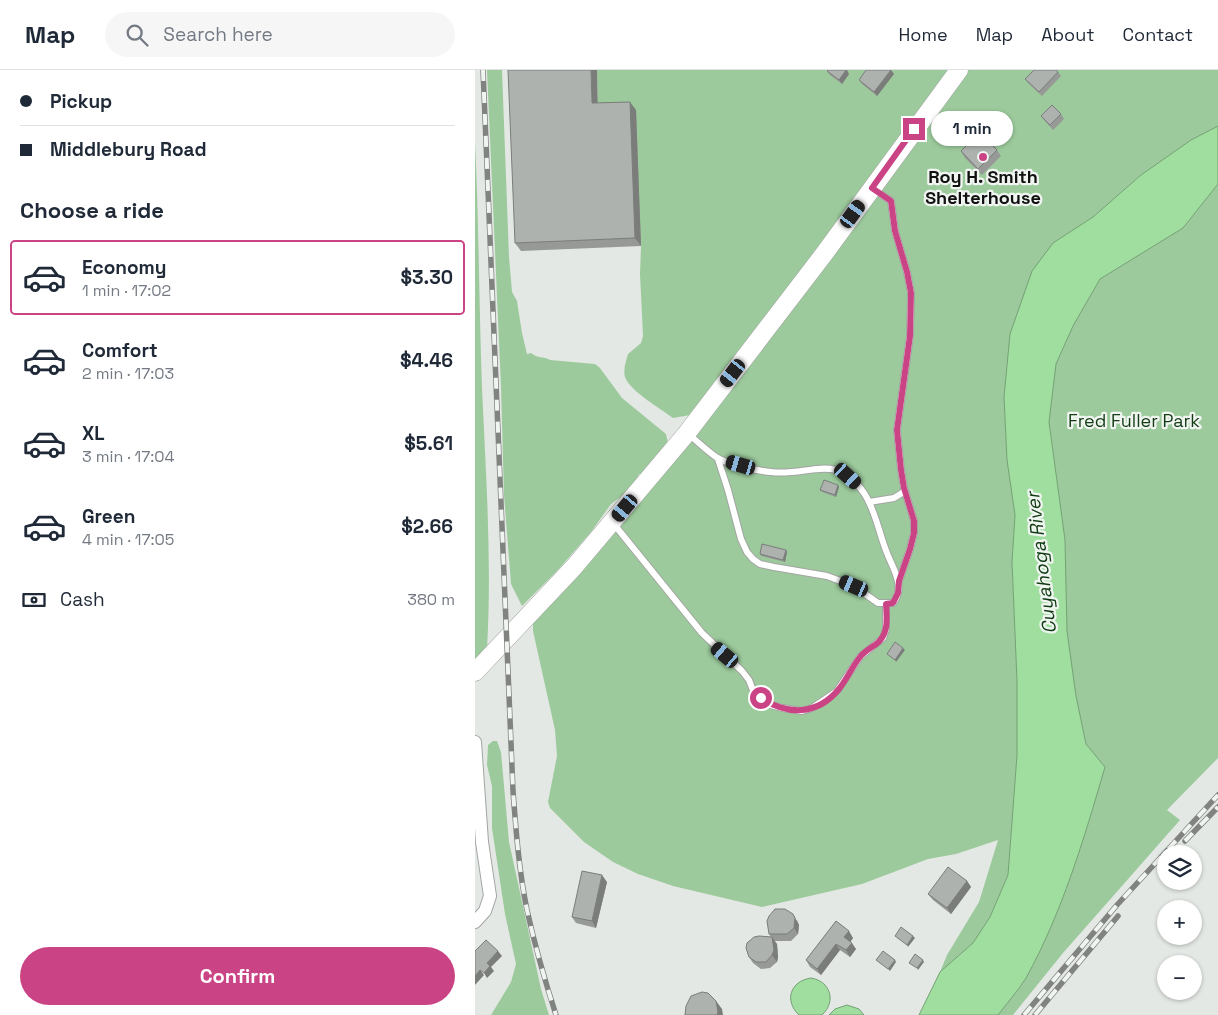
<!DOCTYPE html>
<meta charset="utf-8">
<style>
body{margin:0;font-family:"Space Grotesk",sans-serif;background:#f6f6f7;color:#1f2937;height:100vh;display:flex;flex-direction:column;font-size:19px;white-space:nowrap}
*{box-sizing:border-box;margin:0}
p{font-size:16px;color:#747a83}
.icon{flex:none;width:28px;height:28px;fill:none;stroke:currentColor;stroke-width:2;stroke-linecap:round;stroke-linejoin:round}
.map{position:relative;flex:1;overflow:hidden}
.details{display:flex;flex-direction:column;background:#fff;width:475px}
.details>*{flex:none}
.banner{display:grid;align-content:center;height:110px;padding:0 20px;background:#fff}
.tools{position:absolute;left:682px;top:775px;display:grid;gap:10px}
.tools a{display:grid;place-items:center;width:45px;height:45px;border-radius:50%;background:#fff;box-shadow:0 1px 4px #0004;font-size:25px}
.end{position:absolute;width:22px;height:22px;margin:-11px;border:6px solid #ca4485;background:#fff;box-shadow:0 0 0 2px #fff}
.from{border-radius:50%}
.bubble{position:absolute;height:35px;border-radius:18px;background:#fff;box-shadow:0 1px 4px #0004;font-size:16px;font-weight:800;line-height:35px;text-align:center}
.car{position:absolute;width:15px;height:30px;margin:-15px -8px;border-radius:6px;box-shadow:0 0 4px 1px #0007;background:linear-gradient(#222 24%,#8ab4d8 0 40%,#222 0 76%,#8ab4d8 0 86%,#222 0)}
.banner b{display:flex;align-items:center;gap:18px;height:48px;font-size:19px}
.banner b+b{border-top:1px solid #e0e1e3}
.banner i{width:12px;height:12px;background:#1f2937}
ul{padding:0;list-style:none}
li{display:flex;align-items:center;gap:15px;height:75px;margin:0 10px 8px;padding:0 10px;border:2px solid transparent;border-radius:5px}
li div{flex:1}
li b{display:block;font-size:19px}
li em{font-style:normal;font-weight:800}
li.active{border-color:#ca4485}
li>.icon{width:45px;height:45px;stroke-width:1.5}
h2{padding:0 20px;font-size:22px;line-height:60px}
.pay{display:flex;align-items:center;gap:12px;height:55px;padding:0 20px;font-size:19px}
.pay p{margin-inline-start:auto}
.cta{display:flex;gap:10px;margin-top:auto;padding:10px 20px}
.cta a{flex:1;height:58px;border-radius:30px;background:#ca4485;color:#fff;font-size:20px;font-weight:800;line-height:58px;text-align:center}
header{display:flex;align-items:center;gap:30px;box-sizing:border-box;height:70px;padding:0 25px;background:#fff;border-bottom:1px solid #e0e1e3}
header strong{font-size:24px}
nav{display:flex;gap:28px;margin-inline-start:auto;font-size:18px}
.search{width:350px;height:45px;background:#f6f6f7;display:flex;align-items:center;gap:12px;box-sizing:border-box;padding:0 18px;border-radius:28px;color:#747a83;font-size:19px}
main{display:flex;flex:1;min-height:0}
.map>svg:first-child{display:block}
.green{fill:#9cca9c}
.water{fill:#9fde9f;stroke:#74a074}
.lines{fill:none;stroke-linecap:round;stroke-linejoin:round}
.lane-casing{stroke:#a2a5a2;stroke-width:8}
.street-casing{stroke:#a2a5a2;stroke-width:14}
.secondary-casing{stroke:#a2a5a2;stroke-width:19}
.lane{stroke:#fff;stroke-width:6}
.street{stroke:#fff;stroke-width:12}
.secondary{stroke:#fff;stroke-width:18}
.rail-casing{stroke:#808380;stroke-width:5.5}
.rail{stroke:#f1f5f1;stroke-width:4;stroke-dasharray:11;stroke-linecap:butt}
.wall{fill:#969996}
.shaded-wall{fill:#7a7d7a}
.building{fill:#aeb2ae;stroke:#7a7d7a}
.route{stroke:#ca4485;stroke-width:6}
.poi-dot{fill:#ca4485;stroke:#f1f5f1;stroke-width:2}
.labels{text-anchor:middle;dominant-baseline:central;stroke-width:4.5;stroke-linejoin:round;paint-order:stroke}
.poi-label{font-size:18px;font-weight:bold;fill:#0f100f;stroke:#f1f5f1}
.park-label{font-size:18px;fill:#123d15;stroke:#f1f5f1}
.water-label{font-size:19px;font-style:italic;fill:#0f3b12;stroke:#f1f5f1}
</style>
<header>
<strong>Map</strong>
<div class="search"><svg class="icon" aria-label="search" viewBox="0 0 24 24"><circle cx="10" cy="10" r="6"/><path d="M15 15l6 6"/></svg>Search here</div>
<nav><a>Home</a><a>Map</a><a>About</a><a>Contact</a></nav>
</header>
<main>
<section class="details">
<div class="banner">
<b><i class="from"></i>Pickup</b>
<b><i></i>Middlebury Road</b>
</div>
<h2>Choose a ride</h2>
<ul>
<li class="active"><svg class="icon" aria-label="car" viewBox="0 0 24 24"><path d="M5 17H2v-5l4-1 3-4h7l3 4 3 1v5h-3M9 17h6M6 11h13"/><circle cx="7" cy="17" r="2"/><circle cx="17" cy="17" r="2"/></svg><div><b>Economy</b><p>1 min · 17:02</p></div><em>$3.30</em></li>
<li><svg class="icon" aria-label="car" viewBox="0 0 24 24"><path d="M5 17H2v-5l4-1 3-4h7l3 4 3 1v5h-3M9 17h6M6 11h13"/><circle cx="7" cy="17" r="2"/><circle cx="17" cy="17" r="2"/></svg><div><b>Comfort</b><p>2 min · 17:03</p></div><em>$4.46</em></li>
<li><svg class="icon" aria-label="car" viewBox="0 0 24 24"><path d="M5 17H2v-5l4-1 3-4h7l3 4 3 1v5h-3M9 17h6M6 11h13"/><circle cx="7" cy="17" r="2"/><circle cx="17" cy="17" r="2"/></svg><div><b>XL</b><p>3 min · 17:04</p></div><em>$5.61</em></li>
<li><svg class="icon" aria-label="car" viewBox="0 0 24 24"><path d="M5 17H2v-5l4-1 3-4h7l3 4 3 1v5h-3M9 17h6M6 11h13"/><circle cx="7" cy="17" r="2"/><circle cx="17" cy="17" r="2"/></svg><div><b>Green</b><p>4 min · 17:05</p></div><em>$2.66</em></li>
</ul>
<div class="pay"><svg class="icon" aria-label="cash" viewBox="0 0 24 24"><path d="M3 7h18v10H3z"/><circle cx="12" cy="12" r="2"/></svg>Cash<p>380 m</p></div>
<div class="cta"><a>Confirm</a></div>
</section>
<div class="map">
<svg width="743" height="945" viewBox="0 0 743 945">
<rect width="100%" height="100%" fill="#e4e8e4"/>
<path class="green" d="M 12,0 L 27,0 L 34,187 L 37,222 L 42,231 L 47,263 L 52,284 L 56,283 C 63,289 68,286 75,290 L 120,294 L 125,298 L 147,328 L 191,364 L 193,373 L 168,404 L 164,404 L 159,417 L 136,434 L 116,462 L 82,501 L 47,536 L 36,514 L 29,425 L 26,317 Z
M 122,0 L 477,0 L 221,344 L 198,348 C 186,339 155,321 150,307 C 148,299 151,291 153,284 L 166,273 L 168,266 L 165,204 L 166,176 L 123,42 Z
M 493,0 L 743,0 L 743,56 L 716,70 L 666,105 L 618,147 L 578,173 L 535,264 L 529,327 L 532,390 L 540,445 L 537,492 L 542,612 L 542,685 L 533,805 L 515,847 L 498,873 L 465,902 L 472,885 L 504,832 L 523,770 L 481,784 L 453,789 L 387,814 L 287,837 L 198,816 L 163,804 L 138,792 L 109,772 L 75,738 L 73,732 L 82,686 L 80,660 L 58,561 L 58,552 L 414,105 Z
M 0,72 C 4,154 4,236 7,318 C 11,406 17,492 12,579 L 0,591 Z
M 743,114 L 743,688 L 692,740 L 705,750 L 588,883 L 538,945 L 523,945 C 532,933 543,921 551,908 C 587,843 609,769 630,697 L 611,674 L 601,626 L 592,561 L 590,470 L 574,352 L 581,294 L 598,256 L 625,209 L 708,158 Z
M 18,671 L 22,671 L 26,682 L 34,772 L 66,919 L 74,945 L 16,945 L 36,912 L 41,894 L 30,844 L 17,758 L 17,716 L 12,695 L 13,675 Z"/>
<path class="water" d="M 743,56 L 743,114 L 708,158 L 625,209 L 598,256 L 581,294 L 574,352 L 590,470 L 592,561 L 601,626 L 611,674 L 630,697 C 609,769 587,843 551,908 C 543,921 532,933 523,945 L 444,945 L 465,902 L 498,873 L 515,847 L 533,805 L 542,685 L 542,611 L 537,492 L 540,445 L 532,390 L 529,327 L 535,264 L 557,201 L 578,173 L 618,147 L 666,105 L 716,70 Z
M 336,908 C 355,911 362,931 347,945 L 324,945 C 309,931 315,911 336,908 Z
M 372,935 L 384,939 L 389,945 L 354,945 L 360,939 Z"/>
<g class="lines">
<g class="lane-casing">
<path id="lane" d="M 398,119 L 416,131 L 420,161 L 432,202 L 436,223 L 435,266 L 422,360 L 426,400 L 429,418 L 439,451 L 439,463 L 435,479 L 424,511
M 212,363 C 222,371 231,380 241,387 C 251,394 284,401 296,402 C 334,407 361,381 389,423 C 401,441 404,464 412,483 C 418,499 431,517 418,533 L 403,533 L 379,516 L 352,506 L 299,497 L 285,494 L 278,489 L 272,482 L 266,469 L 253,420 L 243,389
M 394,432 L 419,428 L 430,421
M 138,453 L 227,563 L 267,601 L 274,610 L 279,623 L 296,635 L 307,638 L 327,641 L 337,638 L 362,621 L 385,587 L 408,568 L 411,559 L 411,534"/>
</g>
<g class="street-casing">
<path id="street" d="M 0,672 L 7,772 L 15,826 L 10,841 L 0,852"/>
</g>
<g class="secondary-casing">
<path id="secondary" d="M 0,602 L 99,497 L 212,363 L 349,184 L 484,0"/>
</g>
<use href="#lane" class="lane"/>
<use href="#street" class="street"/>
<use href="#secondary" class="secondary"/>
<g class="rail-casing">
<path id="rail" d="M 8,0 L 38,721 C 41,761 44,801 52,840 C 60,876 70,911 81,945
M 710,771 L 743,737
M 549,945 L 642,835 L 743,725
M 560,945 L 643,846"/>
</g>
<use href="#rail" class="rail"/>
</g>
<path class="wall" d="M 416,0 L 419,4 L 402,26 L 387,14 L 384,10 Z
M 352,1 L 374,4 L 367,14 L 355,5 Z
M 583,2 L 586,6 L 567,26 L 553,13 L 550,9 Z
M 123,33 L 161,40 L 166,176 L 46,181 L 40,173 Z
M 586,44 L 589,49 L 578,60 L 569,50 L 566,46 Z
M 518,74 L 526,86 L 507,105 L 490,88 L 486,81 Z
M 363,415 L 364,417 L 361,427 L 347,422 L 345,420 Z
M 311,480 L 312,482 L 310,492 L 286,486 L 285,484 Z
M 492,811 L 496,817 L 476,844 L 458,830 L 453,824 Z
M 132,812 L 121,858 L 101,853 L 97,847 Z
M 322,850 L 324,855 L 323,864 L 316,871 L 299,871 L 302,874 L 303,887 L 302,892 L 295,898 L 286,899 L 278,893 L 274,887 L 296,867 L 294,864 Z
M 361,851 L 378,868 L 375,872 L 381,879 L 375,887 L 365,880 L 346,905 L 335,897 L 331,890 Z"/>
<path class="shaded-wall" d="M 116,0 L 122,0 L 123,42 L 117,33 Z
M 371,0 L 372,0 L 374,4 L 367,14 L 364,10 Z
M 416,0 L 419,4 L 402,26 L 399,22 Z
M 155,32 L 161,40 L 166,176 L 160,168 Z
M 363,415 L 364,417 L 361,427 L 360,425 Z
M 311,480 L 312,482 L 310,492 L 308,490 Z
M 428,578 L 430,580 L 421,592 L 420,590 Z
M 127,805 L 132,812 L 121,858 L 117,851 Z
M 492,811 L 496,817 L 476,844 L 472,838 Z
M 318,844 L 324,855 L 323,864 L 319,858 Z
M 374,861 L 378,868 L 374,874 L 369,867 Z
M 438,866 L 440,868 L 433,877 L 432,875 Z
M 297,867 L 302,874 L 303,887 L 302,892 L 297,885 Z
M 377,873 L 381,879 L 375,887 L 371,880 Z
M 361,874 L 365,880 L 346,905 L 342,899 Z
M 23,881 L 27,886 L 16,897 L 19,901 L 12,908 L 9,903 L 12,893 Z
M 420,890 L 421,892 L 415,901 L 413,899 Z
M 448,890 L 449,892 L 443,900 L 442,898 Z
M 5,900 L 9,905 L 0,915 L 0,906 Z
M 241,931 L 247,939 L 248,945 L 242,945 Z"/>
<path class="building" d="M 33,0 L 116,0 L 117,33 L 155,32 L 160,168 L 40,173 Z
M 353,0 L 371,0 L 364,10 L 352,1 Z
M 391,0 L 416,0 L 399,22 L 384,10 Z
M 559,0 L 581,0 L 583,2 L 564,22 L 550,9 Z
M 577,35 L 586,44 L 575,55 L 566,46 Z
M 506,61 L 518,74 L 517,75 L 522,80 L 503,99 L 486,81 Z
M 349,410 L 363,415 L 360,425 L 345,420 Z
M 287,474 L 311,480 L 308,490 L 285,484 Z
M 420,572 L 428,578 L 420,590 L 412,584 Z
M 473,797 L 492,811 L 472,838 L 453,824 Z
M 107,801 L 127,805 L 117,851 L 97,847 Z
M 300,839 L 310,839 L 318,844 L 320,848 L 319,858 L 312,864 L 294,864 L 292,851 L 294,846 Z
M 361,851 L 374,861 L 369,867 L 377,873 L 371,880 L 361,874 L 342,899 L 331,890 Z
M 426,857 L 438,866 L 432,875 L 420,866 Z
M 284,866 L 297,867 L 299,880 L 297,885 L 291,892 L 281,892 L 274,887 L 271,878 L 272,873 L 279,867 Z
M 11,870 L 23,881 L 12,893 L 15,896 L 9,903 L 5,900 L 0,906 L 0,881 Z
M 408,881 L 420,890 L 413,899 L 401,890 Z
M 440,884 L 448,890 L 442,898 L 434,893 Z
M 227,922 L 233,923 L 241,931 L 243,942 L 242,945 L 210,945 L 211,936 L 216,926 Z"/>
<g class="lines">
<path class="route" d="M 286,628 C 312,645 342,646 364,619 C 372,609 377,597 385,587 C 389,582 394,579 400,575 C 414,565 412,550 411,534 L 418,533 L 423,523 L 424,511 L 435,479 L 439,463 L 439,451 L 429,418 L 426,400 L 422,360 L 435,266 L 436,223 L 432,202 L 420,161 L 416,131 L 397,118 L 439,59"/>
</g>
<circle class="poi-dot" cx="508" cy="87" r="5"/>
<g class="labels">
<g class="poi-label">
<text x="508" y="106">Roy H. Smith<tspan x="508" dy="21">Shelterhouse</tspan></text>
</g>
<g class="park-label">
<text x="659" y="350">Fred Fuller Park</text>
</g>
<g class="water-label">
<text transform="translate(566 493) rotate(-97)">Cuyahoga River</text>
</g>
</g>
</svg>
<div class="tools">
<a><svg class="icon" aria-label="layers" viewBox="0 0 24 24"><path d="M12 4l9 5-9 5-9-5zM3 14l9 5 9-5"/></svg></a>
<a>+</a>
<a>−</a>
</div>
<i class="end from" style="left:286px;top:628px"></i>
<i class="end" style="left:439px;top:59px"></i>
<div class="bubble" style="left:456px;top:41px;width:82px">1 min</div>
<i class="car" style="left:378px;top:144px;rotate:36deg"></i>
<i class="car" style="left:258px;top:303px;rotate:217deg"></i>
<i class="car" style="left:266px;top:395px;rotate:286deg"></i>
<i class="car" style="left:373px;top:406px;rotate:132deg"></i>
<i class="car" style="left:150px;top:438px;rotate:220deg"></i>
<i class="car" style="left:379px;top:516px;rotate:293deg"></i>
<i class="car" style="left:250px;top:585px;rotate:310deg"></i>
</div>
</main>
